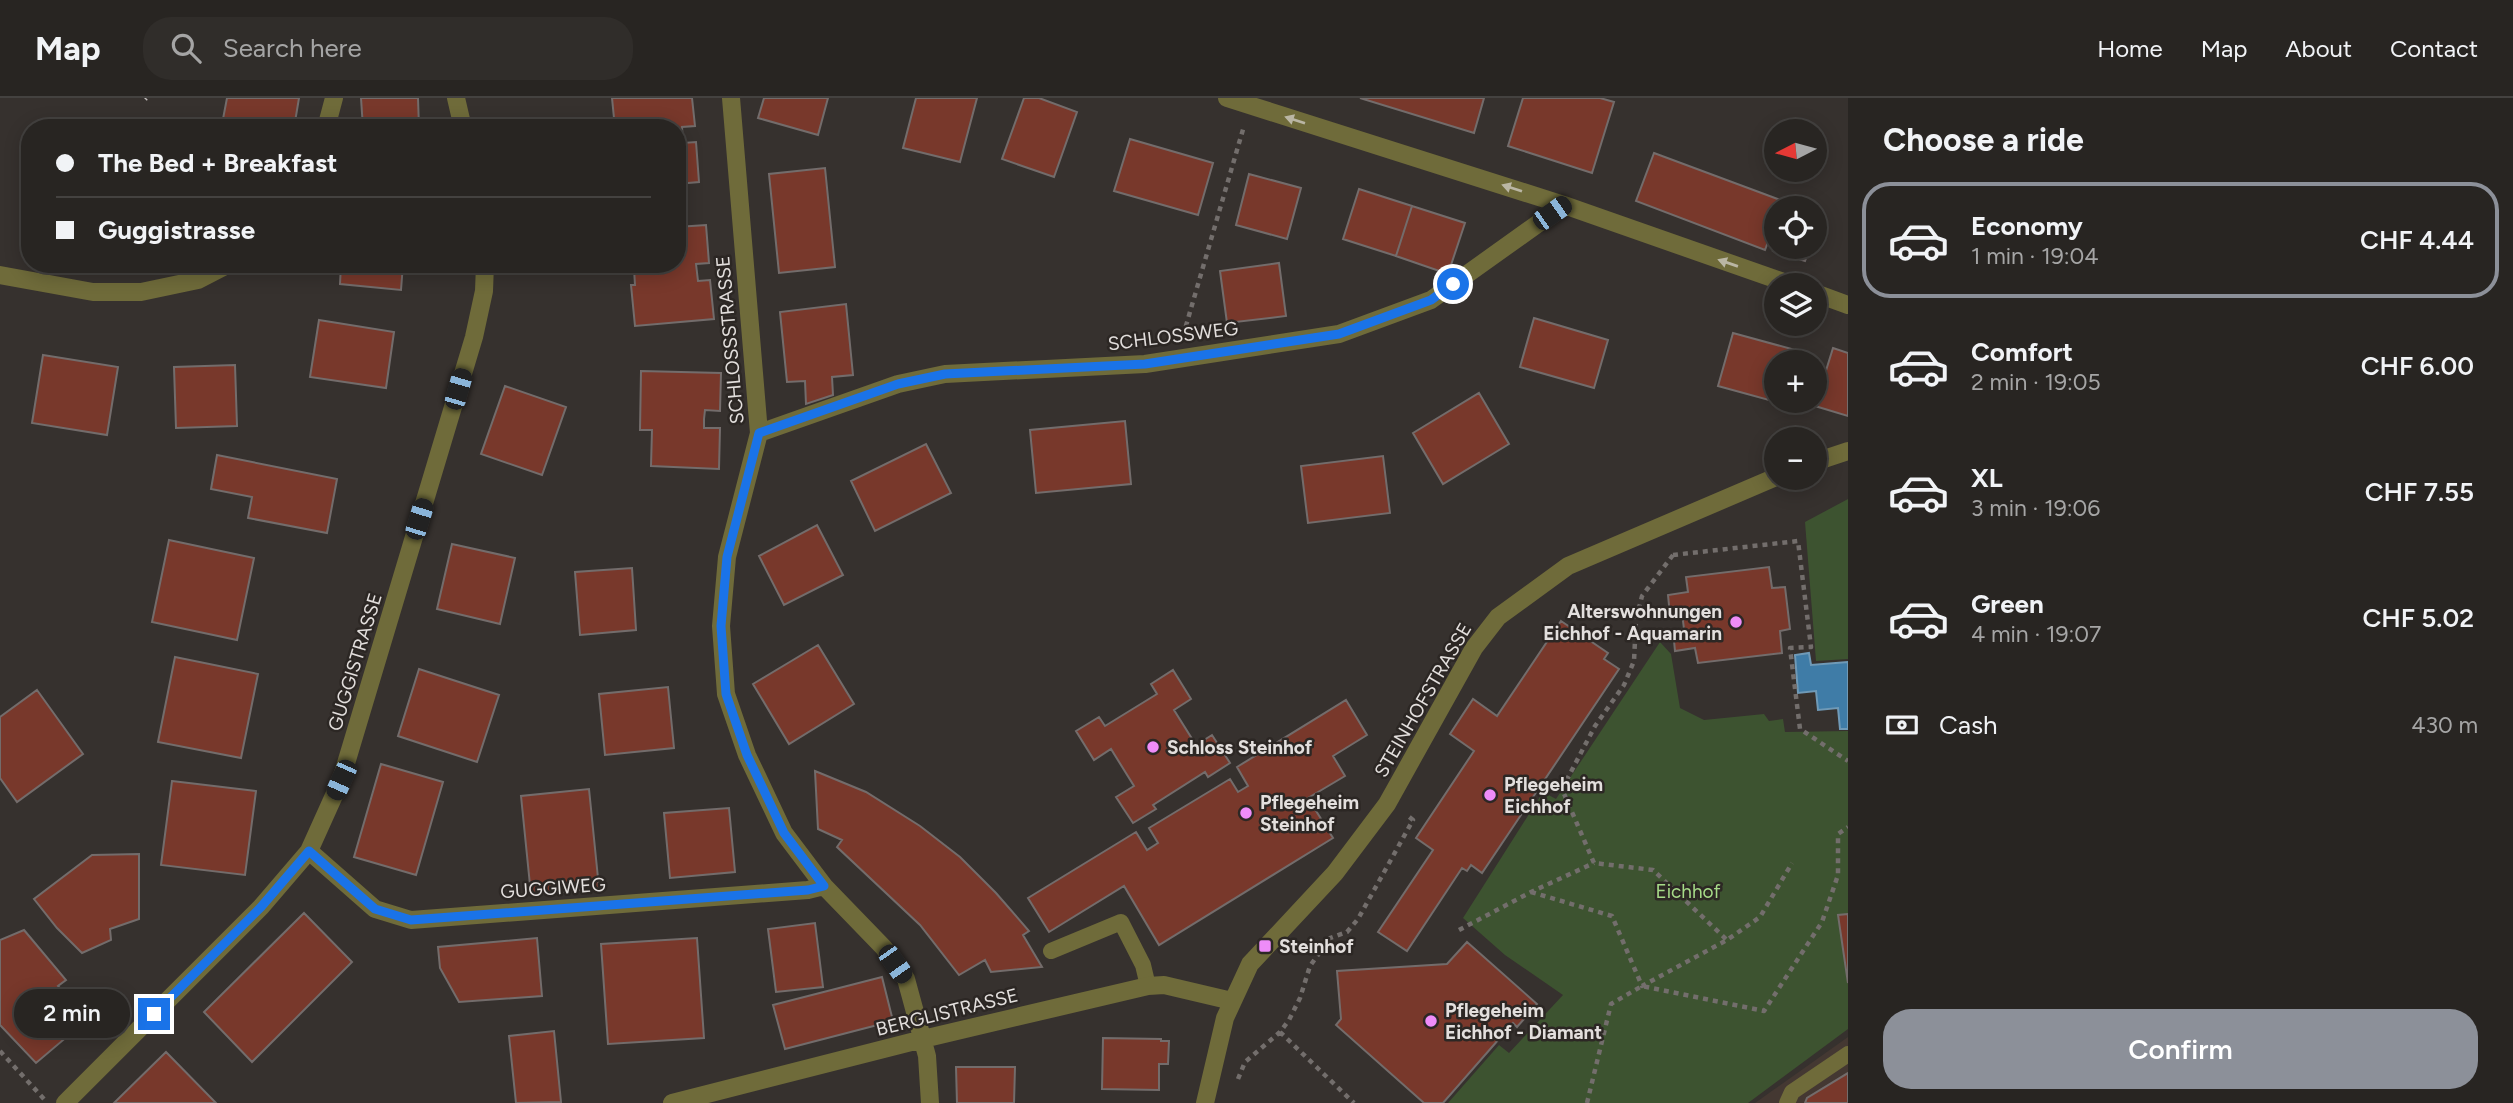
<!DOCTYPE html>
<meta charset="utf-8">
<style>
body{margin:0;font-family:Figtree,sans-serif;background:#302d2a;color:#f1f3f6;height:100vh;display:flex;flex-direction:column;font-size:26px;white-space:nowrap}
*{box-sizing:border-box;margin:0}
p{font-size:23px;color:#a5a5a5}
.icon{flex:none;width:38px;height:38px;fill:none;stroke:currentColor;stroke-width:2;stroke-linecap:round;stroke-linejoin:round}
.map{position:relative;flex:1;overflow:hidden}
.side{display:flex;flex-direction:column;background:#282522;width:665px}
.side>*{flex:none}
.hud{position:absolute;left:21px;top:21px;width:665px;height:154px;border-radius:28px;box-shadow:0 4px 18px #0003,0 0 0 2px #444240;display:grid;align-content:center;height:154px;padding:0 35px;background:#282522}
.needle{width:46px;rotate:264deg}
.fabs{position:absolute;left:1764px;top:21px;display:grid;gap:14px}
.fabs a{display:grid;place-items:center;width:63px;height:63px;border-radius:50%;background:#282522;box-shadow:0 4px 18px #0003,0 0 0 2px #444240;font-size:35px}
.end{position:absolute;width:32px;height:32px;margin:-16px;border:9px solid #1a73e8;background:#fff;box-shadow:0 0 0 4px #fff}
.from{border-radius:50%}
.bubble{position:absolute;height:49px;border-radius:24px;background:#282522;box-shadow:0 4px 18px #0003,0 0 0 2px #444240;font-size:23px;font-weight:600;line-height:49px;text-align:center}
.car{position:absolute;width:21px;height:42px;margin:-21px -10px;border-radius:9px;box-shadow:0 0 5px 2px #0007;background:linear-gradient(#222 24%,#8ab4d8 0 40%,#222 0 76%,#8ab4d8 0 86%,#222 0)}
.hud b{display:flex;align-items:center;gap:24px;height:66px;font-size:26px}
.hud b+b{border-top:2px solid #444240}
.hud i{width:18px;height:18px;background:#f1f3f6}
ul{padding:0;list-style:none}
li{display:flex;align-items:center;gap:21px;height:116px;margin:0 14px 10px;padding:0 21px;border:4px solid transparent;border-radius:28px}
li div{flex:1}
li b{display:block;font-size:26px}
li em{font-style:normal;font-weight:600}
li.on{border-color:#8c9099}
li>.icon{width:63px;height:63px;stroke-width:1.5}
h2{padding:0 35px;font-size:32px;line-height:84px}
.pay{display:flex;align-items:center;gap:18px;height:77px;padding:0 35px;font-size:26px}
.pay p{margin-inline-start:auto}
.primary-button{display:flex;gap:14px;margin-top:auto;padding:14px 35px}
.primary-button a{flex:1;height:80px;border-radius:28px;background:#8c9099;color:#fff;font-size:28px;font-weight:600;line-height:80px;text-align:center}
header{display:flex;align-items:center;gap:42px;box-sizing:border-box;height:98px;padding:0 35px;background:#282522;border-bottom:2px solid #444240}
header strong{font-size:33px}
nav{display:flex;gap:38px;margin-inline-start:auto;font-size:24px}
.search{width:490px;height:63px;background:#302d2a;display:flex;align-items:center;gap:18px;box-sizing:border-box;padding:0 24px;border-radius:28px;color:#a5a5a5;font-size:26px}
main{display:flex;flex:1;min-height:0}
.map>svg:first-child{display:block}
.built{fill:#443832}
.green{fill:#3d5330}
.water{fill:#3f7ca7;stroke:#709ab7;stroke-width:2}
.building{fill:#78382b;stroke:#736c6b;stroke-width:2}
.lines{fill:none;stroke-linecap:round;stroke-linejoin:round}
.path{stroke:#736e6c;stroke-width:4.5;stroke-dasharray:5 5;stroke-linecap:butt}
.service{stroke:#6f6b3a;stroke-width:16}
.minor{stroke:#6f6b3a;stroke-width:18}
.rail{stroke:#c3bfbd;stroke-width:5;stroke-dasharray:10 5;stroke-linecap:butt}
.oneway{fill:#bab6a4}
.route{stroke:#1a73e8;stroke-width:9}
.poi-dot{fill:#ee8cf8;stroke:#2c2724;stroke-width:2.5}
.labels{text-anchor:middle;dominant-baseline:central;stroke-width:5;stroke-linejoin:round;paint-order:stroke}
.street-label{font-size:19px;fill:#e3dfdd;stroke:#2c2724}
.poi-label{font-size:19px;font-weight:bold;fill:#e3dfdd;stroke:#2c2724;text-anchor:start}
.park-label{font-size:19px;fill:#a6db88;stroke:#2c2724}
</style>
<header>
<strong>Map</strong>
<div class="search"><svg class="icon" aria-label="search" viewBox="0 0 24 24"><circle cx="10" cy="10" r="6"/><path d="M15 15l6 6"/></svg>Search here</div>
<nav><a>Home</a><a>Map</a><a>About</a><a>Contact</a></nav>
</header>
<main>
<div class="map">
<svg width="1848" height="1005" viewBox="0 0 1848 1005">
<rect width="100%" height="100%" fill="#36312e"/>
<path class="built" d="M 1848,939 L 1848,1005 L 1755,1005 Z"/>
<path class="green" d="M 1848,401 L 1848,561 L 1816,563 L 1805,424 Z
M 1660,544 L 1671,556 L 1680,610 L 1704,622 L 1764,616 L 1769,623 L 1783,621 L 1785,634 L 1848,633 L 1848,931 L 1748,1005 L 1448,1005 L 1499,947 L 1509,955 L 1563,897 L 1505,857 L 1463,820 L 1543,694 L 1556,701 Z"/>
<path class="water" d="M 1809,555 L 1811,567 L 1848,564 L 1848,631 L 1840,631 L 1838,610 L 1818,612 L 1816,593 L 1798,595 L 1795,557 Z"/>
<path class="building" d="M 227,0 L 299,0 L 294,30 L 269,30 L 223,21 Z
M 361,0 L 418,0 L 419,30 L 363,30 Z
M 612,0 L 692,0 L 695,28 L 682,29 L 683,45 L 696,44 L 699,84 L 677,86 L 677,30 L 615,30 Z
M 764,0 L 828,0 L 818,37 L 758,20 Z
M 916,0 L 977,0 L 960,64 L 903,50 Z
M 1024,0 L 1039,0 L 1077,14 L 1054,79 L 1002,61 Z
M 1360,0 L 1484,0 L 1474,35 Z
M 1523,0 L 1600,0 L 1614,4 L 1592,75 L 1508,48 Z
M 1130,41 L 1213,65 L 1198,117 L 1114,93 Z
M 1654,55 L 1783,103 L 1780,110 L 1776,110 L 1776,122 L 1765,152 L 1636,103 Z
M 825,70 L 835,169 L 779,175 L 769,76 Z
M 1249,76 L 1301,90 L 1287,141 L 1236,127 Z
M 1359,91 L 1412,108 L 1396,158 L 1343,141 Z
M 1412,108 L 1465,125 L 1448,176 L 1396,158 Z
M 706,127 L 709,165 L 696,166 L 698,183 L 710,182 L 714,221 L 635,228 L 631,187 L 635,187 L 634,171 L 629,171 L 629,166 L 677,166 L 677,129 Z
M 1776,142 L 1776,149 L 1810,149 L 1805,163 L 1773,153 Z
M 1279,165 L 1286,218 L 1227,225 L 1220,173 Z
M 341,166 L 403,166 L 401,192 L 340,186 Z
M 524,166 L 572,166 L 525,172 Z
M 846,206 L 853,277 L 832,279 L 833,297 L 806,306 L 805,283 L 787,284 L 780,214 Z
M 1534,220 L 1608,242 L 1594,290 L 1520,269 Z
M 319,222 L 394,234 L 386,290 L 310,279 Z
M 1733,235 L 1806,255 L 1803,264 L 1776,264 L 1776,303 L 1793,303 L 1791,308 L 1718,288 Z
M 1833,250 L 1848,255 L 1848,318 L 1815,308 Z
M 43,257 L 118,269 L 107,337 L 32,325 Z
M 235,267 L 237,328 L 176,330 L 174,269 Z
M 641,273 L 721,275 L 720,313 L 705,312 L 704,321 L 704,330 L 720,330 L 719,371 L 651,368 L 652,332 L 640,332 Z
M 505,288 L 566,309 L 542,377 L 481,356 Z
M 1479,295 L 1509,346 L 1443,386 L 1413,335 Z
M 1125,323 L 1131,386 L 1036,395 L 1030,332 Z
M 926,346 L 951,395 L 875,433 L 851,383 Z
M 217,357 L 337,381 L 327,435 L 248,420 L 252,399 L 211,391 Z
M 1383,358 L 1390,415 L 1308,425 L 1301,368 Z
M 817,427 L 843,477 L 784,507 L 759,458 Z
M 169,442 L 254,460 L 237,542 L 152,524 Z
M 452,446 L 515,460 L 500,526 L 437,511 Z
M 1769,469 L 1772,490 L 1785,489 L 1790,531 L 1780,533 L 1782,555 L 1698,565 L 1695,550 L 1675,553 L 1673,532 L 1684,531 L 1682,515 L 1670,517 L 1668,497 L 1688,494 L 1686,479 Z
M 632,470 L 636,532 L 580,537 L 575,474 Z
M 1561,523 L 1608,555 L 1604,561 L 1619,571 L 1482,775 L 1471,767 L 1467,773 L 1462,770 L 1407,853 L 1378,834 L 1433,752 L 1416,740 L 1474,653 L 1450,636 L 1473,601 L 1497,618 Z
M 818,547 L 854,606 L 789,646 L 753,586 Z
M 175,559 L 258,576 L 241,660 L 158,644 Z
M 419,571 L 499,597 L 477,664 L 398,638 Z
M 1173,572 L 1191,601 L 1174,612 L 1196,647 L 1212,637 L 1230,665 L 1208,679 L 1205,674 L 1153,707 L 1156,711 L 1133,725 L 1116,699 L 1134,688 L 1111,651 L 1094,662 L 1076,633 L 1099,619 L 1105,628 L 1157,596 L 1151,586 Z
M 668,589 L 674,650 L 605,657 L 599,596 Z
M 37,592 L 83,656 L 17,704 L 0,680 L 0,619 Z
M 1346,602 L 1367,637 L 1333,658 L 1345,678 L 1308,700 L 1333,740 L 1159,847 L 1124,788 L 1049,834 L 1028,800 L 1136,734 L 1147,752 L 1158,745 L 1149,730 L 1230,681 L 1238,694 L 1248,688 L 1237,669 Z
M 381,666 L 443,684 L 416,777 L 354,759 Z
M 815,673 L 866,694 L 920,728 L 960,759 L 996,795 L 1029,833 L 1023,837 L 1042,869 L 991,874 L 985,862 L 959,877 L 920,827 L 837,749 L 842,742 L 818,731 Z
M 172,683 L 256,693 L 245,777 L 161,767 Z
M 589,691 L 599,790 L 531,797 L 521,698 Z
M 729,710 L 735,774 L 670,780 L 664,715 Z
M 139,756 L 139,821 L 110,831 L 111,842 L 82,855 L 57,830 L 34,801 L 92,757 Z
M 304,815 L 352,864 L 252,964 L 204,914 Z
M 1848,816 L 1848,885 L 1838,817 Z
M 815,825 L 823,889 L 776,894 L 768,831 Z
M 24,832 L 66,882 L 58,888 L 88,921 L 36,965 L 0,927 L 0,842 Z
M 537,840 L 542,898 L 459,904 L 440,870 L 438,849 Z
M 697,840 L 704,940 L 608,946 L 601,846 Z
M 1467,844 L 1537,906 L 1517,929 L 1513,925 L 1443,1005 L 1424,1005 L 1336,927 L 1341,921 L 1337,873 L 1447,866 Z
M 882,879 L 893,923 L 785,951 L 773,907 Z
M 554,933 L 561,1004 L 516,1005 L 509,938 Z
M 1103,940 L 1161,941 L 1161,943 L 1169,943 L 1168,966 L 1159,966 L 1159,992 L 1102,991 Z
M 166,954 L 216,1005 L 114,1005 Z
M 956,969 L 1015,969 L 1014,1005 L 957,1005 Z
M 1848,975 L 1848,1005 L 1805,1005 L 1807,1000 Z"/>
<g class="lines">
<path class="path" d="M 1183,238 L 1244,28
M 1673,457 L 1642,498 L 1636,522 L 1634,563 L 1624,587 L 1595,628 L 1562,691 L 1594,765 L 1653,772 L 1727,842
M 1673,457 L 1798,443 L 1811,549 L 1790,550 L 1800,631 L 1848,663
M 1531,794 L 1612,818 L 1642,888 L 1727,842 L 1760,819 L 1792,765
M 1459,832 L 1531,794 L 1594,765
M 1280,934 L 1354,1005
M 0,953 L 44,1001
M 1238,981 L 1245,964 L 1280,934 L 1289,922 L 1300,900 L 1310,868 L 1330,840 L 1347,834 L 1358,821 L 1413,722 L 1408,718
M 1587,1005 L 1611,906 L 1642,888 L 1764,913 L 1822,824 L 1838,777 L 1838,736 L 1848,729"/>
<path class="service" d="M 1051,853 L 1121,824 L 1143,867 L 1148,888
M 1787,1005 L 1792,994 L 1848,956"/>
<path class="minor" d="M 456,0 L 463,30
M 731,0 L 759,335 L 727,459 L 721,528 L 726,596 L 747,657 L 784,735 L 824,788 L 884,850 L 906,881 L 927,958 L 930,1005
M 1227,0 L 1564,107 L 1792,187
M 326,30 L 334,0
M 0,177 L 93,194 L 141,194 L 198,182 L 229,166
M 1815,195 L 1848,207
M 759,335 L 898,286 L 945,276 L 1145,266 L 1339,236 L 1431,202 L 1564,107
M 1815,364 L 1848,353
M 309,753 L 375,811 L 411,822 L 808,792 L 824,788
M 65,1005 L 261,809 L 309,753 L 341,682 L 474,239 L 484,193 L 485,166
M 672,1005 L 923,941 L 1148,888 L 1164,887 L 1232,903
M 1205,1005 L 1225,920 L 1250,866 L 1335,775 L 1387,706 L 1474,550 L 1498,519 L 1568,468 L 1776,379"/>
<path class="rail" d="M 145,1 L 146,0"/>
</g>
<defs><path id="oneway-solid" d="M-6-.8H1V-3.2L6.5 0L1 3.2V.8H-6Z" transform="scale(1.75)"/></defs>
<g class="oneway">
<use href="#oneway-solid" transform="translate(1295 22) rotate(-162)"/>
<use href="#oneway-solid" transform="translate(1512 90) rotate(-162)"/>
<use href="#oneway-solid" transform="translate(1728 165) rotate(-161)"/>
</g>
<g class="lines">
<path class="route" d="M 154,916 L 261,809 L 309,753 L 375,811 L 411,822 L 808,792 L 824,788 L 784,735 L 747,657 L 726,596 L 721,528 L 727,459 L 759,335 L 898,286 L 945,276 L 1145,266 L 1339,236 L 1431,202 L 1453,186"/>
</g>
<g class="poi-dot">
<circle cx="1736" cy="524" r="7"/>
<circle cx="1153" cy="649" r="7"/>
<circle cx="1490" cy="697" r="7"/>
<circle cx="1246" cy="715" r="7"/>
<rect x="1258" y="841" width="14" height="14" rx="3.5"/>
<circle cx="1431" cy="923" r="7"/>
</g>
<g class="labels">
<g class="street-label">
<text transform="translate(1173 238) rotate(-7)">SCHLOSSWEG</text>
<text transform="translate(730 242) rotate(-95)">SCHLOSSSTRASSE</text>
<text transform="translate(355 564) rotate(-73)">GUGGISTRASSE</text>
<text transform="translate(1423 602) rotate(-60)">STEINHOFSTRASSE</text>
<text transform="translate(553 790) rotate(-4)">GUGGIWEG</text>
<text transform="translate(947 914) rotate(-14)">BERGLISTRASSE</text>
</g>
<g class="poi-label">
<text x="1722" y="513" text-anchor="end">Alterswohnungen<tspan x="1722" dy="22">Eichhof - Aquamarin</tspan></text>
<text x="1167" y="649">Schloss Steinhof</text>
<text x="1504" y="686">Pflegeheim<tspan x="1504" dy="22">Eichhof</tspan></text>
<text x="1260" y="704">Pflegeheim<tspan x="1260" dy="22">Steinhof</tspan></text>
<text x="1279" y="848">Steinhof</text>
<text x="1445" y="912">Pflegeheim<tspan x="1445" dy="22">Eichhof - Diamant</tspan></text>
</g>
<g class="park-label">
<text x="1688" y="793">Eichhof</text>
</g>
</g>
</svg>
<div class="fabs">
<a><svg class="needle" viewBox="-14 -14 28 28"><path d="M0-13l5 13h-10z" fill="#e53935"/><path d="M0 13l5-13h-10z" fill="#a5a5a5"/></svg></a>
<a><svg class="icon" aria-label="locate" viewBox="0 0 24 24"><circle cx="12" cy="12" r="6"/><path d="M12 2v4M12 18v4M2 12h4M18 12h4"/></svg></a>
<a><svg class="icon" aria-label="layers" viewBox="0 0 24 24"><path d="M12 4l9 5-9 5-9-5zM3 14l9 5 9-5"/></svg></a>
<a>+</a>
<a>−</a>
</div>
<i class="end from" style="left:1453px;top:186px"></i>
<i class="end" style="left:154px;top:916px"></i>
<div class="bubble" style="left:14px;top:891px;width:116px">2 min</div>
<i class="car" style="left:1552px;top:115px;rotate:55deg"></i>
<i class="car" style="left:458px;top:291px;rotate:16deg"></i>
<i class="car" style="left:419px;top:421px;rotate:17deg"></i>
<i class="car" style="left:341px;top:682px;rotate:204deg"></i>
<i class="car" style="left:895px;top:866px;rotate:145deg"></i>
<div class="hud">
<b><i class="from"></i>The Bed + Breakfast</b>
<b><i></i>Guggistrasse</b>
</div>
</div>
<section class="side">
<h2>Choose a ride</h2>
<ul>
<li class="on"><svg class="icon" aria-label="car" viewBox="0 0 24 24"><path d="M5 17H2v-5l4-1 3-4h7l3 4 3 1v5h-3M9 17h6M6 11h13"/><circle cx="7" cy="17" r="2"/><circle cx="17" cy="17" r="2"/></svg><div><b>Economy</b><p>1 min · 19:04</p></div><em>CHF 4.44</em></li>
<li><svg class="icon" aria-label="car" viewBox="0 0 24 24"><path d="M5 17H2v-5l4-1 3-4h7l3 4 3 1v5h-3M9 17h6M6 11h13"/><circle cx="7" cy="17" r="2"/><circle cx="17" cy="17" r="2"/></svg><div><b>Comfort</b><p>2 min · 19:05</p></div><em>CHF 6.00</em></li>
<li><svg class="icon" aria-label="car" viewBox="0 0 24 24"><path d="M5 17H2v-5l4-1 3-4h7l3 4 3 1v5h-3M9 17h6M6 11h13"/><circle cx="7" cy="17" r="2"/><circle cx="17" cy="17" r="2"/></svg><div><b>XL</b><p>3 min · 19:06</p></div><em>CHF 7.55</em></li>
<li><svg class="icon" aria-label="car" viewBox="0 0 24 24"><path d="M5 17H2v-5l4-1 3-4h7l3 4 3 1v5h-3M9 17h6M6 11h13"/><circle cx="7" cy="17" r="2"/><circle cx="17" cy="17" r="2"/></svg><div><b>Green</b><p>4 min · 19:07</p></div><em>CHF 5.02</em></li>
</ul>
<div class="pay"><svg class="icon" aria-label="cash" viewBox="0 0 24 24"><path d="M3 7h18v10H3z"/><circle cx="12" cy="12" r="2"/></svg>Cash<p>430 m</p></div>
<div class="primary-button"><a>Confirm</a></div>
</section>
</main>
